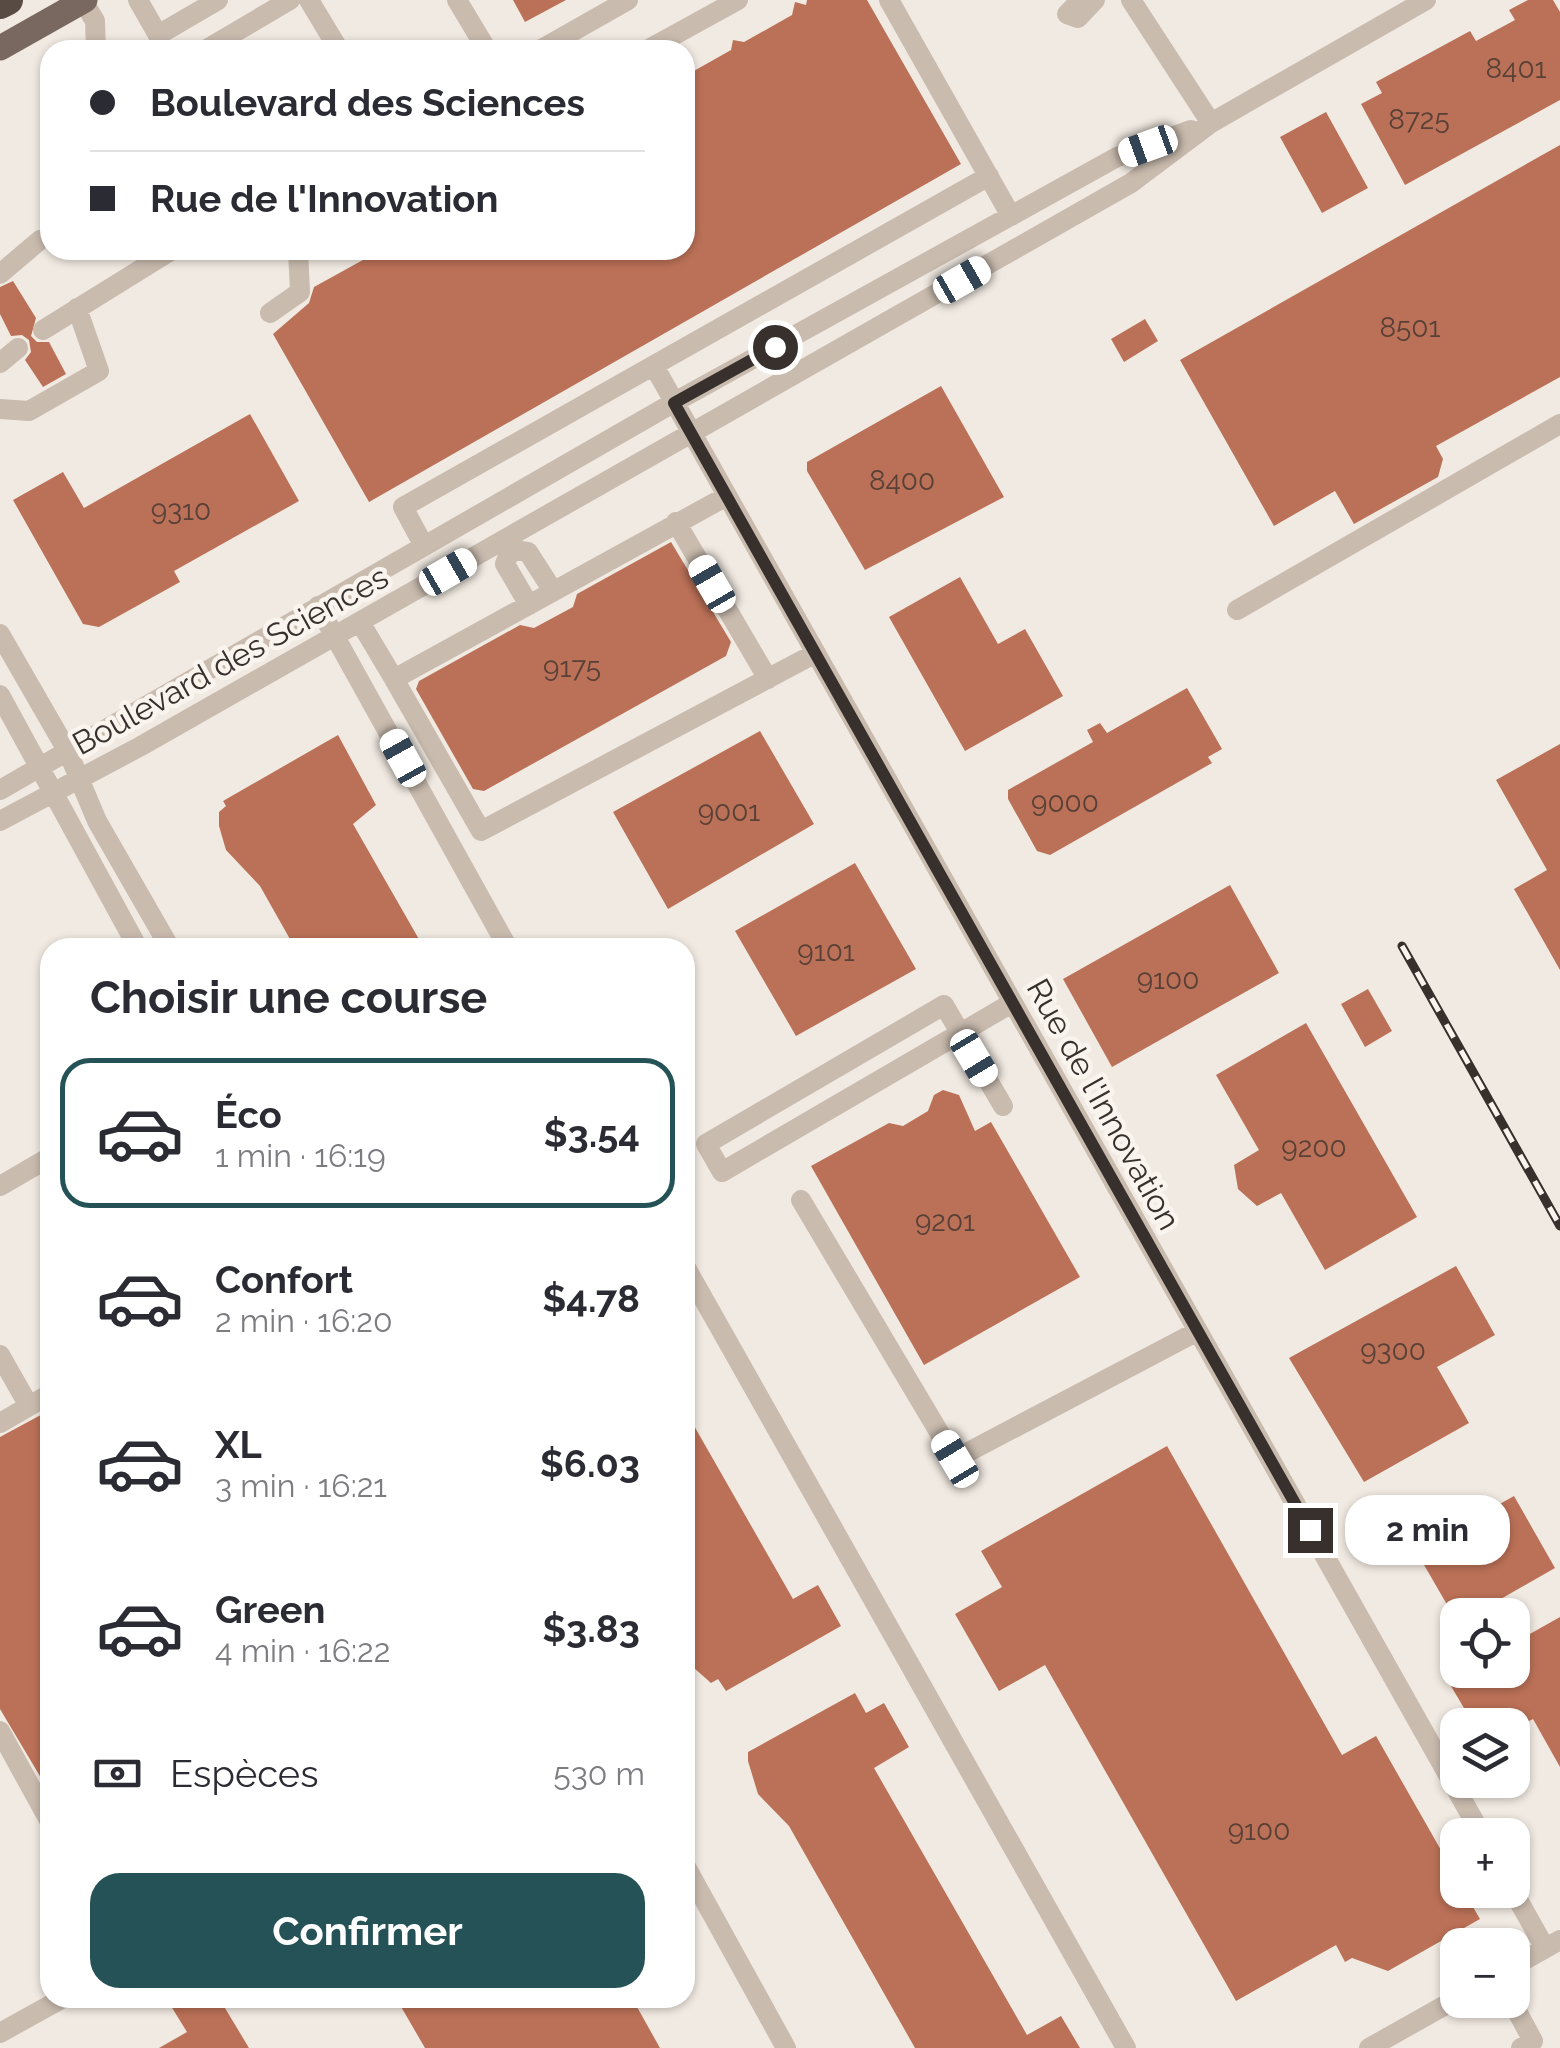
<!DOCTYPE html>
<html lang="fr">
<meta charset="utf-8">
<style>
body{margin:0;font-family:Raleway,sans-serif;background:#f7f7f7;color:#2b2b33;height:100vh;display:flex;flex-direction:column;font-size:38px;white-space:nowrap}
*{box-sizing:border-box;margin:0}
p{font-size:32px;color:#7c7c81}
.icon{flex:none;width:55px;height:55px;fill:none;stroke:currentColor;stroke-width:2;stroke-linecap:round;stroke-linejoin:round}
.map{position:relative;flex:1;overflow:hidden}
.panel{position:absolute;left:40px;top:938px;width:655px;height:1070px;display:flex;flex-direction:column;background:#fff;border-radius:30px;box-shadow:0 2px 8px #0004}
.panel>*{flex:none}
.guide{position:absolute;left:40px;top:40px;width:655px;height:220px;border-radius:30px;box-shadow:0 2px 8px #0004;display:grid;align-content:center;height:220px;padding:0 50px;background:#fff}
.controls{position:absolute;left:1440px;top:1598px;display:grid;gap:20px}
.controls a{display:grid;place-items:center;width:90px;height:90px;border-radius:20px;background:#fff;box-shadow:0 2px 8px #0004;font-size:50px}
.end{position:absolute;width:45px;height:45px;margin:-22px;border:12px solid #38302c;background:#fff;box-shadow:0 0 0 5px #fff}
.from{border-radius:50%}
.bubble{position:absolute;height:70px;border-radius:30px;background:#fff;box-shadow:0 2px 8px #0004;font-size:32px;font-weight:700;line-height:70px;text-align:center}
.car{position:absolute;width:30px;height:60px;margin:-30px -15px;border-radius:12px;box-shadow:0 0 8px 2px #0007;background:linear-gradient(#fff 24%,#345 0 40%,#fff 0 76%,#345 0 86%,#fff 0)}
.guide b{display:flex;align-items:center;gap:35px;height:95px;font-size:38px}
.guide b+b{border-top:2px solid #e1e1e2}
.guide i{width:25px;height:25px;background:#2b2b33}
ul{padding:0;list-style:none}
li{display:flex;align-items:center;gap:30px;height:150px;margin:0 20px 15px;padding:0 30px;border:5px solid transparent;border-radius:30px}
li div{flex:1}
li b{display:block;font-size:38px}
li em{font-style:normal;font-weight:700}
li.on{border-color:#255256}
li>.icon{width:90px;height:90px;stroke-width:1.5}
h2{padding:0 50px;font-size:45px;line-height:120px}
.pay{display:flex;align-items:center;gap:25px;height:110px;padding:0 50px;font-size:38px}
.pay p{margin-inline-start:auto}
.primary-button{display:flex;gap:20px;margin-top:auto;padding:20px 50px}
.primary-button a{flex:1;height:115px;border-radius:30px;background:#255256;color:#fff;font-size:40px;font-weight:700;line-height:115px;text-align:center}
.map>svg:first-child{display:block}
.building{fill:#bb7157}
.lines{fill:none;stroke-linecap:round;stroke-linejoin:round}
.minor{stroke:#c9bbae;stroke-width:20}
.major{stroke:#79685f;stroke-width:25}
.highway{stroke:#584b44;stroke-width:30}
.rail-casing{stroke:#38302c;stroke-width:9}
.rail{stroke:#f9f4ee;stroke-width:5;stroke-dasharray:15;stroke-linecap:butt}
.route{stroke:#38302c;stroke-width:12}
.labels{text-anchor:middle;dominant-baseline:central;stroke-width:9;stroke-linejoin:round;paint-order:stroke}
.number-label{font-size:28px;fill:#594037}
.street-label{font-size:32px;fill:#38302c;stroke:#f9f4ee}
</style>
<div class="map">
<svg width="1560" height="2048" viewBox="0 0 1560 2048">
<rect width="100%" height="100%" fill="#f1eae2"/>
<path class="building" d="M 513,0 L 566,0 L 525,22 Z
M 807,0 L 867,0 L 961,164 L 369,502 L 273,334 L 309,303 L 314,287 L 381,250 L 685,250 L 685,76 L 731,50 L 733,40 L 744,42 L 792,15 L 795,2 L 806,5 Z
M 1528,0 L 1553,0 L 1560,12 L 1560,100 L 1405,185 L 1361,104 L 1382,93 L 1376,82 L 1470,31 L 1476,41 L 1515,20 L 1509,10 Z
M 1326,112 L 1368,188 L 1322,213 L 1280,137 Z
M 1560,145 L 1560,377 L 1436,446 L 1443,459 L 1438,477 L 1354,524 L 1335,491 L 1274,526 L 1180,360 Z
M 13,281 L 36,318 L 31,336 L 37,342 L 49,342 L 66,374 L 43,387 L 25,360 L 31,352 L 29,340 L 22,335 L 11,336 L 0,314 L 0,287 Z
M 1145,319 L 1158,341 L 1124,362 L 1111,339 Z
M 941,386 L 1004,497 L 865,570 L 807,471 L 807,462 Z
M 250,414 L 299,501 L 174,571 L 180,582 L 99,627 L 83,624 L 13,500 L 63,472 L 84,508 Z
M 671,542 L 731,642 L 726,656 L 484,791 L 473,789 L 416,689 L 419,681 L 520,625 L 534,628 L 573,607 L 577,594 Z
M 960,577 L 998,644 L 1025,629 L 1063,696 L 965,751 L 889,617 Z
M 1187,688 L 1222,749 L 1208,757 L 1212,763 L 1050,855 L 1037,851 L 1008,799 L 1008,790 L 1093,742 L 1087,730 L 1100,723 L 1107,733 Z
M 760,731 L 814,824 L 668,909 L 613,812 Z
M 338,735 L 376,805 L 353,824 L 424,948 L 295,948 L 260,886 L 226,850 L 219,826 L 219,812 L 226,806 L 223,801 Z
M 1560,744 L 1560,970 L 1514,889 L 1547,870 L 1496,780 Z
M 855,863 L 916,969 L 796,1036 L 735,931 Z
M 1230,885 L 1279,973 L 1112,1067 L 1063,979 Z
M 1368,989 L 1392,1031 L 1365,1047 L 1341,1004 Z
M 1306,1023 L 1417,1217 L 1325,1270 L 1281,1193 L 1257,1206 L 1238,1189 L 1234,1165 L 1259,1150 L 1216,1075 Z
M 943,1090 L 959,1095 L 975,1131 L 991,1122 L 1080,1277 L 924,1365 L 811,1166 L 889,1123 L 903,1126 L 928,1111 L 934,1095 Z
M 1456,1266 L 1495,1335 L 1437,1367 L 1469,1423 L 1364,1482 L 1289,1358 Z
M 50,1410 L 50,1793 L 0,1709 L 0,1437 Z
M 685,1410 L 793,1599 L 818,1585 L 841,1626 L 726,1691 L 718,1679 L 711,1683 L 685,1660 Z
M 1167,1446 L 1342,1755 L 1376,1736 L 1458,1880 L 1458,1890 L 1463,1890 L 1480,1919 L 1388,1971 L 1352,1958 L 1345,1962 L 1336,1945 L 1236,2001 L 1045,1665 L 999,1691 L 955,1614 L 1002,1587 L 981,1551 Z
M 1514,1496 L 1555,1568 L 1473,1615 L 1453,1615 L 1416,1551 Z
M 1560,1617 L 1560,1767 L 1533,1719 L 1512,1730 L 1512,1725 L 1474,1725 L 1448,1681 L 1467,1670 L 1512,1670 L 1512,1644 Z
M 855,1693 L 866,1713 L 884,1703 L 909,1747 L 874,1768 L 1027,2035 L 1061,2016 L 1080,2048 L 915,2048 L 789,1826 L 758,1794 L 748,1761 L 748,1752 Z
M 166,1998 L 219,1998 L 249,2048 L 159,2048 L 187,2032 Z
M 396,1998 L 632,1998 L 660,2048 L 425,2048 Z"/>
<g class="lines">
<path class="minor" d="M 138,0 L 158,35 L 218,0
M 309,0 L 339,50
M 457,0 L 487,50
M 889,0 L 1011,216
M 1081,0 L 1067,14 L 1078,18 L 1095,0
M 1131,0 L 1211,123
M 83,1 L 95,21 L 96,50
M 205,50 L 290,0
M 540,50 L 628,0
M 647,50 L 738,0
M 0,274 L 40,240
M 270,313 L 300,292 L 298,250
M 43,330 L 172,250
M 0,363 L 18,348
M 654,366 L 1482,1835
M 0,409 L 29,411 L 99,371 L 77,308
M 676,522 L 768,679
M 424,546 L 403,507 L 989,176
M 511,549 L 505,564 L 529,605
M 511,549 L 528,552 L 553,591
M 318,606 L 508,948
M 1237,610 L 1560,424
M 360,622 L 394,679 L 727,496
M 0,634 L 68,752 L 97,821 L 170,948
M 394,679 L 481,831 L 816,653
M 0,695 L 138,948
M 0,790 L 673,403 L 1117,157 L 1191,130
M 0,821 L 141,746 L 1131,183 L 1211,123 L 1426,0
M 1003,1106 L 944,1005 L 706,1144 L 722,1172 L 1012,1003
M 0,1186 L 50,1157
M 801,1200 L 955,1459 L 1198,1331
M 685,1266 L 1126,2048
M 0,1355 L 29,1406
M 0,1423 L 50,1394
M 0,1731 L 50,1822
M 685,1865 L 786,2048
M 1512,1889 L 1545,1948
M 1512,1967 L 1560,1940
M 1511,2000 L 1533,2041 L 1521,2048
M 0,2033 L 63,1998
M 1369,2048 L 1458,1998"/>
<path class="major" d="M 0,48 L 85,0"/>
<path class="highway" d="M 0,4 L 8,0"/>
<g class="rail-casing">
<path id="rail" d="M 1402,946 L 1560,1226"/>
</g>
<use href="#rail" class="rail"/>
</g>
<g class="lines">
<path class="route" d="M 775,347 L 674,403 L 1310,1530"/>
</g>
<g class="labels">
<g class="number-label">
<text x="1516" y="68">8401</text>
<text x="1419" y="119">8725</text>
<text x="1410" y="327">8501</text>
<text x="902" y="480">8400</text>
<text x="181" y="510">9310</text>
<text x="572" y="667">9175</text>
<text x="1065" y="802">9000</text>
<text x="729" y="811">9001</text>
<text x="826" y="951">9101</text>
<text x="1168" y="979">9100</text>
<text x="1314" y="1147">9200</text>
<text x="945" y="1221">9201</text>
<text x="1393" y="1350">9300</text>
<text x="1259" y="1830">9100</text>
</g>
<g class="street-label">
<text transform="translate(230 660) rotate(-29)">Boulevard des Sciences</text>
<text transform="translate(1104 1104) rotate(61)">Rue de l'Innovation</text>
</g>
</g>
</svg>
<div class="controls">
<a><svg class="icon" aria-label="locate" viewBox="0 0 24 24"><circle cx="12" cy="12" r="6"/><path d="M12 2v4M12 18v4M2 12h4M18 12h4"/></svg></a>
<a><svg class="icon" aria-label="layers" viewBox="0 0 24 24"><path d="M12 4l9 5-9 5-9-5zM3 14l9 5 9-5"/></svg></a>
<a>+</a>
<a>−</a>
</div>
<i class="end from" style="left:775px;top:347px"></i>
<i class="end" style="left:1310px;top:1530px"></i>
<div class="bubble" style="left:1345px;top:1495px;width:165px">2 min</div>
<i class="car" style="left:1148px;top:146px;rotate:250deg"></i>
<i class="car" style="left:962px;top:280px;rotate:60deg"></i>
<i class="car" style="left:448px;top:572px;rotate:60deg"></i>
<i class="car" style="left:712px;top:584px;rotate:330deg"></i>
<i class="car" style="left:403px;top:758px;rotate:331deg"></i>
<i class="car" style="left:974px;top:1058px;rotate:149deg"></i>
<i class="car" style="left:955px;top:1459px;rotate:329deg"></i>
<div class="guide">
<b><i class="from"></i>Boulevard des Sciences</b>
<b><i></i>Rue de l'Innovation</b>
</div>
<section class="panel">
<h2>Choisir une course</h2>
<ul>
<li class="on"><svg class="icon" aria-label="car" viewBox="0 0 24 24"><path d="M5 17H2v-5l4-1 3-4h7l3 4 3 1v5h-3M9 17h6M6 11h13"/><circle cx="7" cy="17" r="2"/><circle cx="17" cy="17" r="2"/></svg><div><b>Éco</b><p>1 min · 16:19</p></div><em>$3.54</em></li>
<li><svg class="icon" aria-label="car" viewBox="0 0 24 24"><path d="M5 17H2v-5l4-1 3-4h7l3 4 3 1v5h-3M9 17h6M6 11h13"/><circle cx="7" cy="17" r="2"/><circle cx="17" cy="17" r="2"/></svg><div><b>Confort</b><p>2 min · 16:20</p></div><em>$4.78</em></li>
<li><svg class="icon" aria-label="car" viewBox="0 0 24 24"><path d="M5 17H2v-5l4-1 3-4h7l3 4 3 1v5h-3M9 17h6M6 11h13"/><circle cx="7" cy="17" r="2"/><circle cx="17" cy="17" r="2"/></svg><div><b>XL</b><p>3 min · 16:21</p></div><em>$6.03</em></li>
<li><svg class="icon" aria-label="car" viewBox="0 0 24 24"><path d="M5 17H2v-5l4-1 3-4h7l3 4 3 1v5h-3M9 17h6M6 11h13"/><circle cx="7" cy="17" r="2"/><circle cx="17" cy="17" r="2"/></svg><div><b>Green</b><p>4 min · 16:22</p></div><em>$3.83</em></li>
</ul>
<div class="pay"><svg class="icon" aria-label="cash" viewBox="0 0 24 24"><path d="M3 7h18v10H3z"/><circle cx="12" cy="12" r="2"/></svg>Espèces<p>530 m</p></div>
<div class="primary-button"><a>Confirmer</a></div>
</section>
</div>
